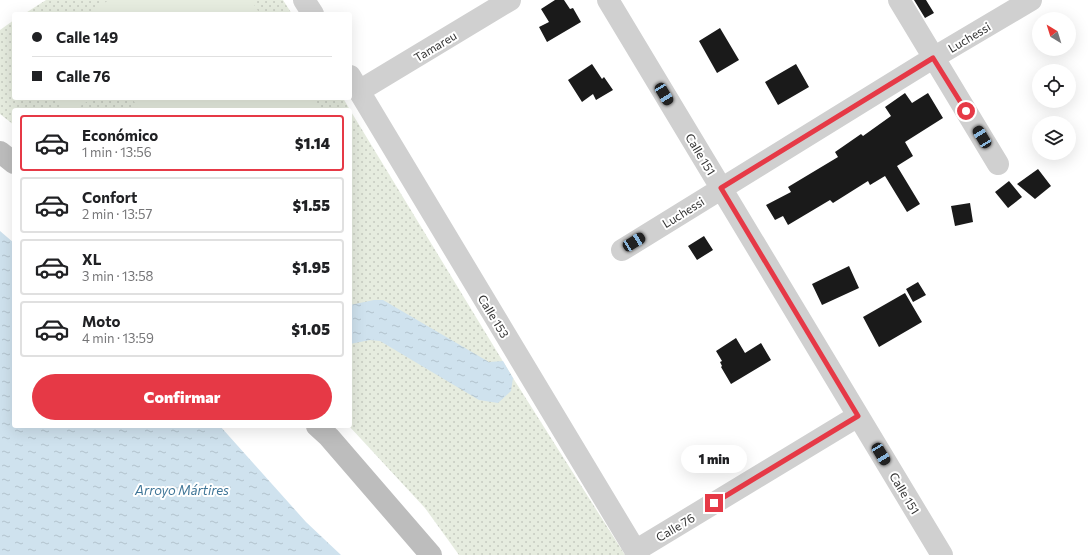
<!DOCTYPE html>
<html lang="es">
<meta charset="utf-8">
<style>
body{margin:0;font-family:Commissioner,sans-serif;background:#f2f2f2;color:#202124;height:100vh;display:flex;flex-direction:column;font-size:15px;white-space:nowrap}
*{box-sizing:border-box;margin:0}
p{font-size:13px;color:#757577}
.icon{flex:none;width:22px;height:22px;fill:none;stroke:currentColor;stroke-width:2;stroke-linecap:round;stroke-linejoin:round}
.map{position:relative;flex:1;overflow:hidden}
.details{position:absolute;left:12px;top:108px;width:340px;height:320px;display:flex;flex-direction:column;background:#fff;border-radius:4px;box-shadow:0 4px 16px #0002}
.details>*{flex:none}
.guide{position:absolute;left:12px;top:12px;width:340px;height:88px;border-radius:4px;box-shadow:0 4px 16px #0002;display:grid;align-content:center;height:88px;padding:0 20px;background:#fff}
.needle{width:26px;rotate:322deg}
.fabs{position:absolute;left:1032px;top:12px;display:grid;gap:8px}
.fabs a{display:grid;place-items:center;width:44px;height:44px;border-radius:50%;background:#fff;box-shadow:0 4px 16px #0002;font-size:20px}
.end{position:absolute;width:18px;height:18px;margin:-9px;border:5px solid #e63946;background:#fff;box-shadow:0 0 0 2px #fff}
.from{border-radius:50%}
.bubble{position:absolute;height:28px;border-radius:14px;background:#fff;box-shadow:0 4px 16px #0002;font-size:13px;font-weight:800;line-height:28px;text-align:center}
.car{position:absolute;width:12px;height:24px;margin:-12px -6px;border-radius:5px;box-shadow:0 0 3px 1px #0007;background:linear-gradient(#222 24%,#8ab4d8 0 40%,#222 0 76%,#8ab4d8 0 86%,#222 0)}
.guide b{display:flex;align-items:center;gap:14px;height:38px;font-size:15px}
.guide b+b{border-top:1px solid #e0e0e0}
.guide i{width:10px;height:10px;background:#202124}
ul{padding:7px 0 0;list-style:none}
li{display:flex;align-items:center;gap:12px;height:56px;margin:0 8px 6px;padding:0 12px;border:2px solid #e0e0e0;border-radius:4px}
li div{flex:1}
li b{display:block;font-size:15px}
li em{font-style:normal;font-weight:800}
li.selected{border-color:#e63946}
li>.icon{width:36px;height:36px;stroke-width:1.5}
.button{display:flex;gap:8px;margin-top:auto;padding:8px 20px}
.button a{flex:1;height:46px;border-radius:24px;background:#e63946;color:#fff;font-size:16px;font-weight:800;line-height:46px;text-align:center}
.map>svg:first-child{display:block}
.grass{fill:url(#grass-dots)}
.garden{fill:#e6ecdf}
.water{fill:url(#water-ripples)}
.building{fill:#1a1a1a}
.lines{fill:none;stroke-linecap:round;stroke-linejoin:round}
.minor{stroke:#d0d0d0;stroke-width:22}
.secondary{stroke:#bdbdbd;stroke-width:22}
.route{stroke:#e63946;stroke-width:5}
.labels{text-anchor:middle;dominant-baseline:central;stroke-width:4;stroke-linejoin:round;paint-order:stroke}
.street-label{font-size:12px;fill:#333;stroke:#fff}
.water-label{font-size:13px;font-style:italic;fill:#3f7597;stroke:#fff}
</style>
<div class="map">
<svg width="1088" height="555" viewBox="0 0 1088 555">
<defs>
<pattern id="grass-dots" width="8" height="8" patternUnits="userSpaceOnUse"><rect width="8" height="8" fill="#e6ecdf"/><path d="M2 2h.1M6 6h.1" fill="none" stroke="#c6cbc0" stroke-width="1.8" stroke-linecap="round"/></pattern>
<pattern id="water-ripples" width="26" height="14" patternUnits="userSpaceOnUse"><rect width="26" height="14" fill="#cfe2ee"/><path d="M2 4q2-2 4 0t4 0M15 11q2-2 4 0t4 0" fill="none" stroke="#b2c2cd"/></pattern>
</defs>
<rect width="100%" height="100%" fill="#fff"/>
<path class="grass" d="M 46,0 L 283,0 L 292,14 L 24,14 Z
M 14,20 L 14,98 L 343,98 L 350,110 L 14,110 L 14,125 L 0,114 L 0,30 Z
M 350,110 L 513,378 L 625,555 L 459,555 L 425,508 L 349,426 Z"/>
<path class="garden" d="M 109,0 L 251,0 L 260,14 L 87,14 Z
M 58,98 L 93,98 L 74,110 L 65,110 Z
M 132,98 L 313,98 L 320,110 L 139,110 Z"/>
<path class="water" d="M 0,231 L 14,243 L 14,426 L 220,426 L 306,522 L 341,555 L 0,555 Z
M 374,300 L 383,300 L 489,362 L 503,361 L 513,378 L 511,391 L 498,403 L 479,400 L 380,341 L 370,340 L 350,344 L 350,305 Z"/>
<path class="building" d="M 555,0 L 564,0 L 570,9 L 573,8 L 581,22 L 547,42 L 539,27 L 549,22 L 541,9 Z
M 914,0 L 926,0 L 934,13 L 925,18 Z
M 720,28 L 739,60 L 717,73 L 699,41 Z
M 592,64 L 602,79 L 604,77 L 613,90 L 596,100 L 593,94 L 582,102 L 568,80 Z
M 796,64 L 809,87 L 778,105 L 765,82 Z
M 905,93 L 912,103 L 928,93 L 943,118 L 905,142 L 913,156 L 897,166 L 920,204 L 907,212 L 885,176 L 870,185 L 868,181 L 833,203 L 830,200 L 788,225 L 783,216 L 775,220 L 766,205 L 791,192 L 788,187 L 838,157 L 835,152 L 861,134 L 863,136 L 891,116 L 885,107 Z
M 1038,169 L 1051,186 L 1035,199 L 1017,184 Z
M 1009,181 L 1022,197 L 1008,208 L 995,192 Z
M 970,203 L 973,222 L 955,226 L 951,206 Z
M 704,236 L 713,250 L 697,260 L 688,246 Z
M 849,266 L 859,288 L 822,305 L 812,284 Z
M 918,282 L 926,295 L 913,302 L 906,289 Z
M 905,293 L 922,322 L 879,347 L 863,317 Z
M 736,338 L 745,353 L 761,343 L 771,360 L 731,384 L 721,367 L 722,366 L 720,362 L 722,361 L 716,351 Z"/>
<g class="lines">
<path class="minor" d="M 304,0 L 313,14
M 608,0 L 942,555
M 899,0 L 998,164
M 350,76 L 638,555
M 359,91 L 510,0
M 622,250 L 933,58 L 1031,0
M 635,551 L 858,416"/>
<path class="secondary" d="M 0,152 L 14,163
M 317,426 L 329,437 L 431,555"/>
</g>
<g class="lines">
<path class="route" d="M 714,503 L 858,416 L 721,188 L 933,58 L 966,111"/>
</g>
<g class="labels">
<g class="street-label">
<text transform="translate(969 37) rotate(-31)">Luchessi</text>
<text transform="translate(435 46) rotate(-31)">Tamareu</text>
<text transform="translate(701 154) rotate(59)">Calle 151</text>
<text transform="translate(683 212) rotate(-32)">Luchessi</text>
<text transform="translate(494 316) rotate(59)">Calle 153</text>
<text transform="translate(905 493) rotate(59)">Calle 151</text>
<text transform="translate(675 527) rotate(-31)">Calle 76</text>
</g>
<g class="water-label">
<text x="182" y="490">Arroyo Mártires</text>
</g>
</g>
</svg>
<div class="fabs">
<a><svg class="needle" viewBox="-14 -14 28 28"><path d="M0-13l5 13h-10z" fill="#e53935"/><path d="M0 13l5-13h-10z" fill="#757577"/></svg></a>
<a><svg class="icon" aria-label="locate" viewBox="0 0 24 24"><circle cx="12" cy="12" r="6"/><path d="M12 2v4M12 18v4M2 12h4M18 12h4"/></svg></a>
<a><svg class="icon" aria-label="layers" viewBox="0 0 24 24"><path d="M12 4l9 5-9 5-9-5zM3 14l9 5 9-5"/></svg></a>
</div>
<i class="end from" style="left:966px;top:111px"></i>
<i class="end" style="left:714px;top:503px"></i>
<div class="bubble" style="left:681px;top:445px;width:66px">1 min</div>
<i class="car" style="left:664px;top:94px;rotate:149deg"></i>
<i class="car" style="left:982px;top:137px;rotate:329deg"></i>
<i class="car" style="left:634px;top:242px;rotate:58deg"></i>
<i class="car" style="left:881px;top:454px;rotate:149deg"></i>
<div class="guide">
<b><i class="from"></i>Calle 149</b>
<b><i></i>Calle 76</b>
</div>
<section class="details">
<ul>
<li class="selected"><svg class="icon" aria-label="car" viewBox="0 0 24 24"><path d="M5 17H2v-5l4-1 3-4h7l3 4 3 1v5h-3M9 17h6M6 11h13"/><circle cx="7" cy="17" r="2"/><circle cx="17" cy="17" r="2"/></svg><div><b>Económico</b><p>1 min · 13:56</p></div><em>$1.14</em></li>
<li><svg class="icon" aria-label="car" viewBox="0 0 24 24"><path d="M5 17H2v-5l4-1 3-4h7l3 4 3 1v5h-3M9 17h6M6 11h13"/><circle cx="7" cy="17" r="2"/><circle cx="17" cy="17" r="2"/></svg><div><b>Confort</b><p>2 min · 13:57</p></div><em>$1.55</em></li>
<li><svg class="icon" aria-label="car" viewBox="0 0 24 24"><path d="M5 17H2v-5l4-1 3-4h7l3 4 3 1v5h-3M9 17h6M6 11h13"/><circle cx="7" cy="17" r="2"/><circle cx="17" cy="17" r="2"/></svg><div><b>XL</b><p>3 min · 13:58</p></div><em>$1.95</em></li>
<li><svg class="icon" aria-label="car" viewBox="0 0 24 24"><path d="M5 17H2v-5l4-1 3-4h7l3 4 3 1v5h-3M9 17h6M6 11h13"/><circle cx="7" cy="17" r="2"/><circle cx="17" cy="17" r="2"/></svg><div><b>Moto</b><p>4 min · 13:59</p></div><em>$1.05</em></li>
</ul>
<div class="button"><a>Confirmar</a></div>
</section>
</div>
